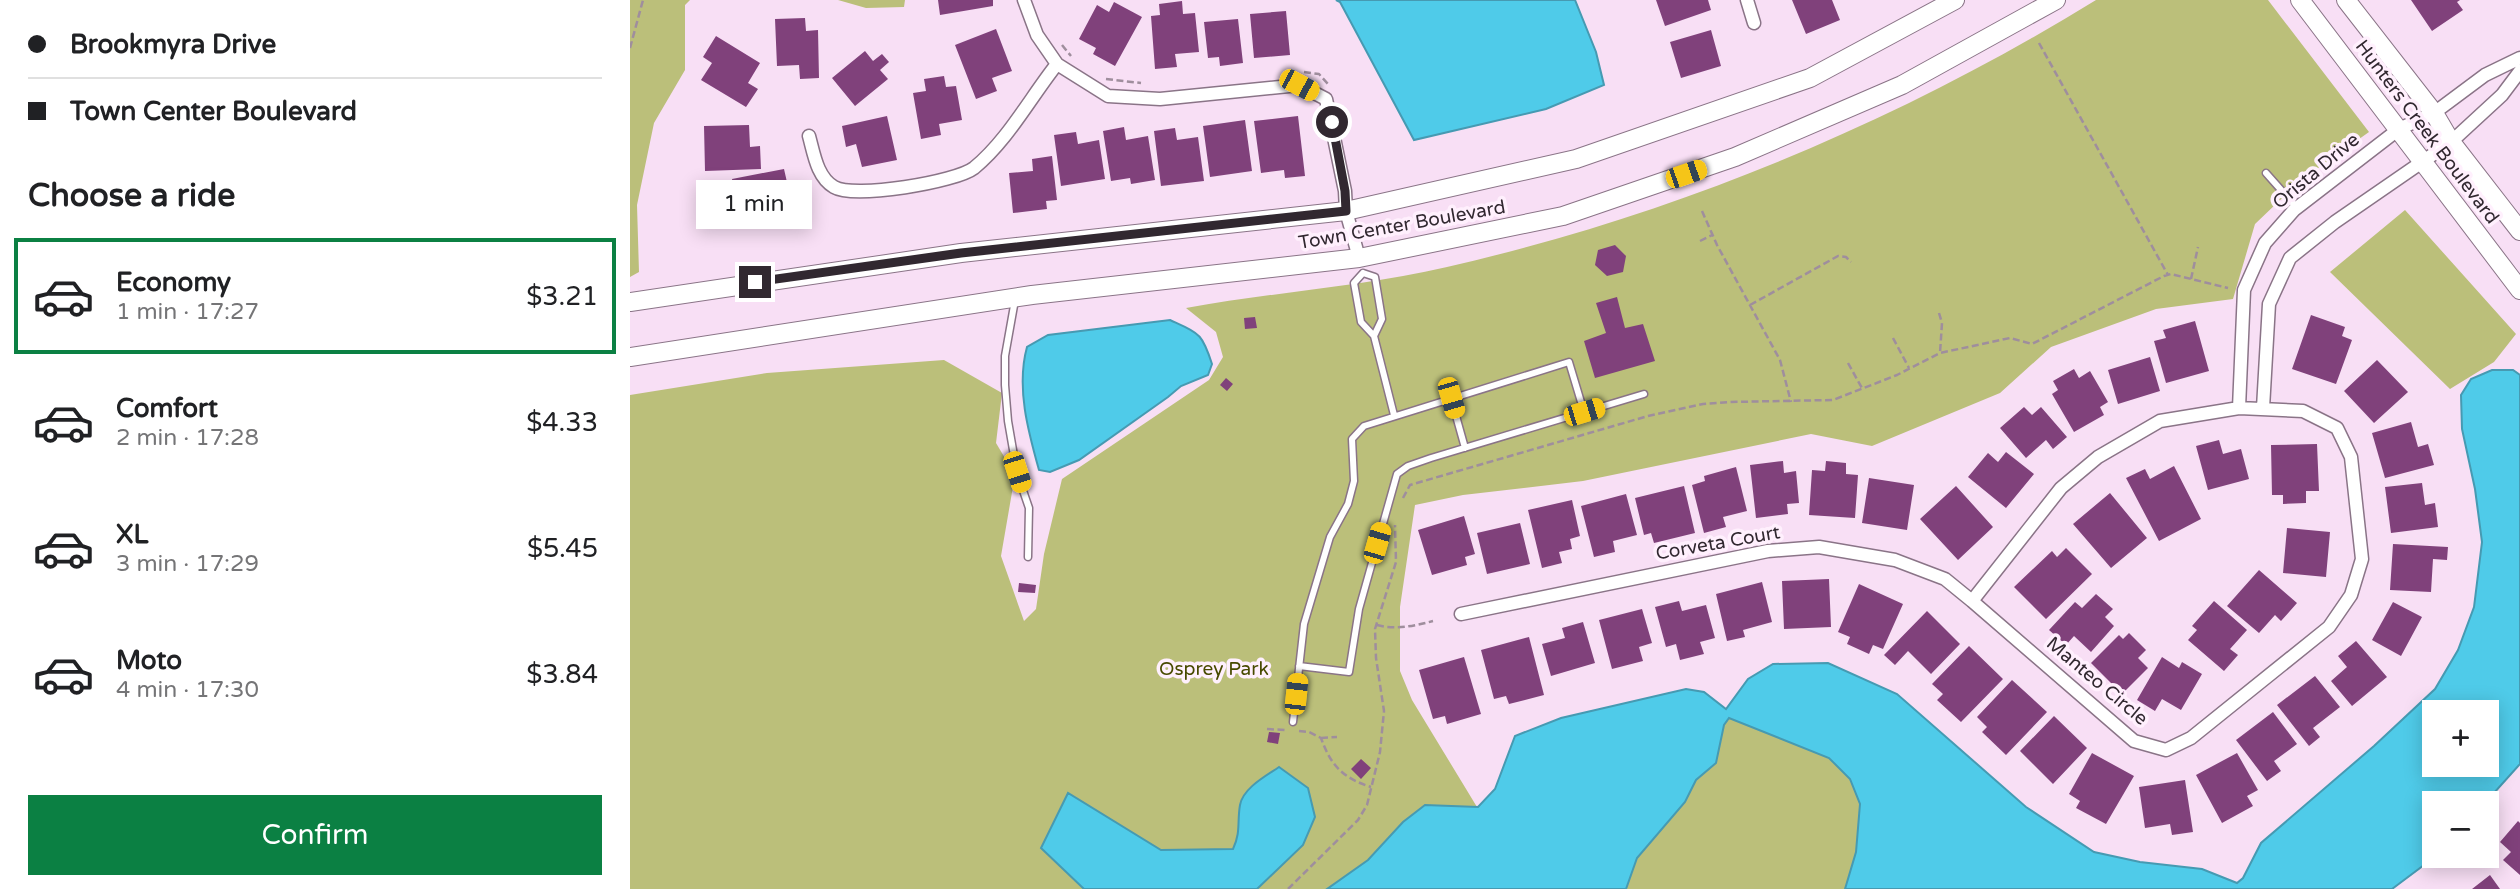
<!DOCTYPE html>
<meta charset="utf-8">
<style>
body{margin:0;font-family:"Varela Round",sans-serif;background:#f6f6f6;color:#202124;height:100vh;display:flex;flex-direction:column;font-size:26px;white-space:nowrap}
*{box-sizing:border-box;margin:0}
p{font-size:23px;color:#757577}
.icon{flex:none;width:38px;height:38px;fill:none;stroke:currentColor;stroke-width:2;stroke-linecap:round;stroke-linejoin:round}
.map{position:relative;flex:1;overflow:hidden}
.details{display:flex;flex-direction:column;background:#fff;width:630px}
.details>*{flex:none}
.hud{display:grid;align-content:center;height:154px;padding:0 28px;background:#fff}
.buttons{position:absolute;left:1792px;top:700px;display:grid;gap:14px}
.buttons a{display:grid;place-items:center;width:77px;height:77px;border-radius:0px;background:#fff;box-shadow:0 4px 18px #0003;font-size:35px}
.end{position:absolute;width:32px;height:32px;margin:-16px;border:9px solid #312830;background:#fff;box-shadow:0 0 0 4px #fff}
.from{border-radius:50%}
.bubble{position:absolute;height:49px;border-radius:0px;background:#fff;box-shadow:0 4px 18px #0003;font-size:23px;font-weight:600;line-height:49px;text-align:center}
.car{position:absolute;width:21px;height:42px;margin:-21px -10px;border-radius:9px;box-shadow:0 0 5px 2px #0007;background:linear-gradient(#f5c518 24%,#345 0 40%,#f5c518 0 76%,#345 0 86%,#f5c518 0)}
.hud b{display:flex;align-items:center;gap:24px;height:66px;font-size:26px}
.hud b+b{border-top:2px solid #e0e0e0}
.hud i{width:18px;height:18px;background:#202124}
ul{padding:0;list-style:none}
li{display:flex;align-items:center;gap:21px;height:116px;margin:0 14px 10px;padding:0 14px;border:4px solid transparent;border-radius:0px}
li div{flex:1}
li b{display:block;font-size:26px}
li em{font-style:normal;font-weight:600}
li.current{border-color:#0b8043}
li>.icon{width:63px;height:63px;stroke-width:1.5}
h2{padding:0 28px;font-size:32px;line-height:84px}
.action{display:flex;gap:14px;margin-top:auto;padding:14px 28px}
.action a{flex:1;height:80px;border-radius:0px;background:#0b8043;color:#fff;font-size:28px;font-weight:600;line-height:80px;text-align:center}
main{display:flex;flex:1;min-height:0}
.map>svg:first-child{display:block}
.green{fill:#bbbf7a}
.water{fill:#4fcbe9;stroke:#469ab2;stroke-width:2;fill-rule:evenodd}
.building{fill:#80417b}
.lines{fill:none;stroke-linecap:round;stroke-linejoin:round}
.lane-casing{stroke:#8a7487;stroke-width:9}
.street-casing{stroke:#8a7487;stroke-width:15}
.secondary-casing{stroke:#8a7487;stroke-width:20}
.path{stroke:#9f8e9d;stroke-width:2.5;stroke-dasharray:7 3.5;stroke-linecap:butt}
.lane{stroke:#fff;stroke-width:6}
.street{stroke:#fff;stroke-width:12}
.secondary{stroke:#fff;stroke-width:18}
.route{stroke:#312830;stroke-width:9}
.labels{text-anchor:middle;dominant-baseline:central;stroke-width:7;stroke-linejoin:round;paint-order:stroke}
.street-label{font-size:19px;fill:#312830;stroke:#fff0fd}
.park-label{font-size:19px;fill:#484a00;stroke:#fff0fd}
</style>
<main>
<section class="details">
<div class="hud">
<b><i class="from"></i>Brookmyra Drive</b>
<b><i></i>Town Center Boulevard</b>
</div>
<h2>Choose a ride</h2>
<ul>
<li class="current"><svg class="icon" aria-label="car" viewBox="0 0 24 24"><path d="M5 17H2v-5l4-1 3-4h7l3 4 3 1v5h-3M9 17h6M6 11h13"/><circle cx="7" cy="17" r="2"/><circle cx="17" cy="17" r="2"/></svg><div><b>Economy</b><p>1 min · 17:27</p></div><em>$3.21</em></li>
<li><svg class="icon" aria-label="car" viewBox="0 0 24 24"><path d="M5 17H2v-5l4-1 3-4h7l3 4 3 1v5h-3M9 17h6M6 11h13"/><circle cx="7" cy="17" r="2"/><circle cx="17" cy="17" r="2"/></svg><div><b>Comfort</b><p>2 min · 17:28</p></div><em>$4.33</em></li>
<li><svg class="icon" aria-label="car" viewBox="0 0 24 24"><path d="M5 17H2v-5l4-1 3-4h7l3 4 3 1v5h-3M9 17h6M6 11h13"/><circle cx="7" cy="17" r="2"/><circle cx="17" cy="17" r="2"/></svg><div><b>XL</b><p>3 min · 17:29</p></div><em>$5.45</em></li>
<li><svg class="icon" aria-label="car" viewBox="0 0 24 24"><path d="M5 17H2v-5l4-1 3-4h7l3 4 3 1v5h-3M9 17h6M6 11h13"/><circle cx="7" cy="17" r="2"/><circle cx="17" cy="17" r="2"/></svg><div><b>Moto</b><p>4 min · 17:30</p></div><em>$3.84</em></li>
</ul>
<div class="action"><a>Confirm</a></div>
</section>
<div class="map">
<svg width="1890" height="889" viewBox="0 0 1890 889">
<rect width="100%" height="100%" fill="#f8dff5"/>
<path class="green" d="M 0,0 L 60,0 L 55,5 L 55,70 L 24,123 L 7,205 L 9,272 L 0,277 Z
M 208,0 L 275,0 L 274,7 L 236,8 Z
M 1466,0 L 1638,0 L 1739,132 L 1670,181 L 1625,224 L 1603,299 L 1526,309 L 1421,347 L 1370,393 L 1242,446 L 1181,434 L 953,481 L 833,495 L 785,505 L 770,607 L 770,671 L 782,700 L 847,807 L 795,805 L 773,822 L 738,860 L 697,889 L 0,889 L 0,395 L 137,373 L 314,360 L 372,393 L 366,443 L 385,475 L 371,556 L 394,621 L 406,609 L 414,554 L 432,479 L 579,380 L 593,357 L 586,332 L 556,308 C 643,292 731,287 817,267 C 1047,214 1266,123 1466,0 Z
M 1775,210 L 1886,334 L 1864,362 L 1820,389 L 1700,272 Z
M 1099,718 L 1199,758 L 1221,779 L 1230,804 L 1226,852 L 1215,889 L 996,889 L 1007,858 L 1055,802 L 1066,780 L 1086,763 L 1094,725 Z"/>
<path class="water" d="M 706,0 L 945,0 L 966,52 L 974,85 L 916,109 L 784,140 L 710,2 Z
M 540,320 C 570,334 572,333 582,364 L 578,375 L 551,386 L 538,397 L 449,460 L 420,472 L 409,470 C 398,431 386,387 397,347 L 418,335 Z
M 1862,370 L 1883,370 L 1890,375 L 1890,764 L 1855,803 L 1804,803 L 1806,856 L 1762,889 L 1215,889 L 1226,852 L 1230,804 L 1220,779 L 1199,758 L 1099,718 L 1094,725 L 1086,763 L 1066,780 L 1055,802 L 1007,858 L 996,889 L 697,889 L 738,860 L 773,822 L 795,805 L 848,807 L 865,789 L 885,736 L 931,718 L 1056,689 L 1074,692 L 1096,709 L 1118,679 L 1143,664 L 1198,663 L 1267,694 L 1396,807 L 1464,852 L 1510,862 L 1572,869 L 1607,883 L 1613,878 L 1631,843 L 1744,746 L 1805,689 L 1828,650 L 1844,607 L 1852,542 L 1845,489 L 1832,429 L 1831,395 L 1841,379 ZM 1804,712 L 1857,712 L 1857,765 L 1804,765 Z
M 649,767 L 678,788 L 685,817 L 673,845 L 627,889 L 454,889 L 411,848 L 438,793 L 531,850 L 603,849 C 611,832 607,822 610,805 C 613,788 636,776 649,767 Z"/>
<path class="building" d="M 308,0 L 363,0 L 363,6 L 310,15 Z
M 1026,0 L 1078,0 L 1081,10 L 1035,26 Z
M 1162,0 L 1202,0 L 1210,20 L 1176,34 Z
M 1781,0 L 1830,0 L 1827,2 L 1833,10 L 1802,31 Z
M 552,1 L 553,14 L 565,13 L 569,52 L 545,54 L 547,67 L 525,69 L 521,16 L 530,15 L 529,4 Z
M 484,2 L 512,17 L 485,66 L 463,54 L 466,48 L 449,39 L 467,5 L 479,12 Z
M 656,11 L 660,55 L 624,58 L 620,14 Z
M 175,18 L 176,31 L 188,30 L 189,78 L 170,79 L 169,65 L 147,66 L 145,19 Z
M 608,19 L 613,63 L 590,66 L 589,57 L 578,58 L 574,22 Z
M 366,29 L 382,71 L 362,78 L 367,91 L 346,99 L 325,45 Z
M 1081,30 L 1091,66 L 1051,78 L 1040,42 Z
M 86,36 L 130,63 L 118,83 L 128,89 L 116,107 L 71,80 L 82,63 L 73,57 Z
M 235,51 L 243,61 L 252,54 L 259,62 L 250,70 L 258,79 L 225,106 L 202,78 Z
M 314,76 L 316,87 L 326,86 L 332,120 L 309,124 L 311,135 L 291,139 L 283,93 L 296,91 L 294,79 Z
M 257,116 L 267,160 L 232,167 L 226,144 L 216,147 L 212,126 Z
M 668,116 L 675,176 L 655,178 L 654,170 L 631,173 L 624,121 Z
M 615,120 L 622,171 L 580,177 L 573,126 Z
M 119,125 L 120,147 L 130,146 L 131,169 L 75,171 L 74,126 Z
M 494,127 L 496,140 L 518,136 L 525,180 L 501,184 L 500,178 L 481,181 L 473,131 Z
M 545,128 L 547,140 L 568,137 L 574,181 L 531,186 L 524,131 Z
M 446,132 L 448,144 L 469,140 L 475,179 L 431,186 L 424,135 Z
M 422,156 L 427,200 L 416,201 L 417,209 L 383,213 L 379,173 L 403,171 L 402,159 Z
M 154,169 L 159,191 L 145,194 L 150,215 L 110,223 L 102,179 Z
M 985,245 L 996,256 L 993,272 L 977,276 L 965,265 L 968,250 Z
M 987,297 L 995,328 L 1013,324 L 1025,361 L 965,378 L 954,341 L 976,333 L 966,303 Z
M 1681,315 L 1715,327 L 1712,336 L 1722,340 L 1706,384 L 1662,369 Z
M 625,317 L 627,328 L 615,329 L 614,318 Z
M 1565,321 L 1579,371 L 1536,383 L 1524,341 L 1536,338 L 1533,330 Z
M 1520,357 L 1530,391 L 1488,404 L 1478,370 Z
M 1747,360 L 1778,392 L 1744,423 L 1714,391 Z
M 1444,369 L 1449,378 L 1460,371 L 1478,402 L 1470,407 L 1474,415 L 1444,432 L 1422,394 L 1428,390 L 1423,381 Z
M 596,378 L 603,384 L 597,391 L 590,385 Z
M 1394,407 L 1402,415 L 1411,407 L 1437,437 L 1423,449 L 1416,440 L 1396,458 L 1370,428 Z
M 1781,422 L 1788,447 L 1798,444 L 1804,465 L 1755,478 L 1742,433 Z
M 1589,440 L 1593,454 L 1611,449 L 1619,479 L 1578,490 L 1566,446 Z
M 1687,444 L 1689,491 L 1676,491 L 1676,503 L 1653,504 L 1653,495 L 1642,495 L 1641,445 Z
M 1376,452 L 1404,474 L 1376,508 L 1338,477 L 1358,453 L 1368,462 Z
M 1153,461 L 1154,473 L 1166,471 L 1169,503 L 1157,504 L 1158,514 L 1126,518 L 1120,465 Z
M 1196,461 L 1216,463 L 1216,474 L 1228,475 L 1225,518 L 1179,515 L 1182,470 L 1195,471 Z
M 1544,466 L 1571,519 L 1529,541 L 1496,478 L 1515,469 L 1520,479 Z
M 1106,467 L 1117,511 L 1093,517 L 1096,527 L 1074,533 L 1062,485 L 1075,481 L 1074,476 Z
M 1239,478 L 1284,485 L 1277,530 L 1232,523 Z
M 1792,483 L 1795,505 L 1805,503 L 1808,527 L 1761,533 L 1755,487 Z
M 1054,486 L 1065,533 L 1024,543 L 1021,533 L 1014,535 L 1005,498 Z
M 1326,486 L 1363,527 L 1328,560 L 1290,519 Z
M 1480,493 L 1517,538 L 1481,568 L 1443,524 Z
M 996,494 L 1007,535 L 983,541 L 985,552 L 964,557 L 951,506 Z
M 942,500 L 950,536 L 940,539 L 942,549 L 929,552 L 932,563 L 912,568 L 898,510 Z
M 834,516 L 845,554 L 835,557 L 837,565 L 802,575 L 788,530 Z
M 890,523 L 900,564 L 857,574 L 847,533 Z
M 1657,528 L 1700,532 L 1696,577 L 1653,573 Z
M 1763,544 L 1818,547 L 1817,560 L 1803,559 L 1801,592 L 1760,590 Z
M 1436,548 L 1462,574 L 1416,619 L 1384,587 L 1422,551 L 1427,557 Z
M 1629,570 L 1667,603 L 1651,621 L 1645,615 L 1629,633 L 1597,606 Z
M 1199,579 L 1201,627 L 1154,629 L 1152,581 Z
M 1132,582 L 1142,622 L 1113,630 L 1115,637 L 1097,641 L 1086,594 Z
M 389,583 L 406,585 L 405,593 L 388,592 Z
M 1229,584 L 1273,604 L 1253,649 L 1243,645 L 1239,654 L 1217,644 L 1220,637 L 1208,632 Z
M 1466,594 L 1483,609 L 1475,617 L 1484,626 L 1461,652 L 1444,636 L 1436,645 L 1419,630 L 1445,602 L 1452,608 Z
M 1049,601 L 1052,611 L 1076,605 L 1085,638 L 1070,642 L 1074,654 L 1050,660 L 1046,644 L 1036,647 L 1025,607 Z
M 1584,601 L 1617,630 L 1600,649 L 1608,655 L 1594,671 L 1558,640 L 1567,630 L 1562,626 Z
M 1763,602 L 1792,617 L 1771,656 L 1742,640 Z
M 1012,609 L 1022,643 L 1009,647 L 1013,661 L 982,669 L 969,620 Z
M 1297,611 L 1330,644 L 1301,674 L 1278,651 L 1265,665 L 1254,655 Z
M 953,622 L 965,663 L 921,676 L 912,644 L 935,638 L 932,628 Z
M 1499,633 L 1516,650 L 1508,658 L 1518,668 L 1492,694 L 1461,663 L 1489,635 L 1493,639 Z
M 899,637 L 914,695 L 879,704 L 876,696 L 864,699 L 851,650 Z
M 1726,641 L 1757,677 L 1722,706 L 1701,681 L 1717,667 L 1708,656 Z
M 1339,646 L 1373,679 L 1331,722 L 1307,700 L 1313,694 L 1302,684 Z
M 834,657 L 851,714 L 817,724 L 815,716 L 803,719 L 789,670 Z
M 1532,657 L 1549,668 L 1552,662 L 1572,674 L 1551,710 L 1532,699 L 1525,711 L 1507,700 Z
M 1685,676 L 1710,707 L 1683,728 L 1690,737 L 1679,746 L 1647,705 Z
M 1382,680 L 1417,712 L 1376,755 L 1352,732 L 1357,727 L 1347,717 Z
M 1643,712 L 1667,744 L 1644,761 L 1651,771 L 1637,781 L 1606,740 Z
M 1424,716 L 1457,748 L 1423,784 L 1390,751 Z
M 639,732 L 650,733 L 648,744 L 637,742 Z
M 1462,753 L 1504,776 L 1476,824 L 1446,808 L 1450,801 L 1439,794 Z
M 1607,753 L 1628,790 L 1617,796 L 1623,806 L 1592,823 L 1566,775 Z
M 731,759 L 741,768 L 731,779 L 721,769 Z
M 1555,780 L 1563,832 L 1542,835 L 1540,824 L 1515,828 L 1509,787 Z
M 1888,821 L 1890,823 L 1890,875 L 1873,860 L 1881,852 L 1870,842 Z
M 1860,875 L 1870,889 L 1842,889 Z"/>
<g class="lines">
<g class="lane-casing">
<path id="lane" d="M 1636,173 L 1667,208
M 733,273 L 724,283 L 731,322 L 744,336 L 764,415
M 733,273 L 745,277 L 752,319 L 744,336
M 385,300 L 375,356 L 375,385 L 378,421 L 387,473 L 399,508 L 398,557
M 821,398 L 835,448
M 669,666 L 719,672 L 729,609 L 767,474 L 778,466 L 801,458 L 1014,394
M 663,722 L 674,624 L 700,537 L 718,504 L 724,481 L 722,439 L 734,426 L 939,362 L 954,412"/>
</g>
<g class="street-casing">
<path id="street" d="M 394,0 L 407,35 L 427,64 L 478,96 L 530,99 L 669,85 L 696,99 L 715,191 L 716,211 L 729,258
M 1117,0 L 1124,23
M 179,136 C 184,154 187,177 204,187 C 224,199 326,182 344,168 C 378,140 400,98 427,64
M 1609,408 L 1673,411 L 1707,428 L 1721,457 L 1732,559 L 1721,595 L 1699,627 L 1561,738 L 1536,750 L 1504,741 L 1342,601 L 1431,488 L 1468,457 L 1530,421 Z
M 1609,408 L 1614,290 L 1635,243 L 1664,210 L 1769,129 L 1804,113 L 1855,75 L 1890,58
M 1633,408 L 1639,304 L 1660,258 L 1705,222 L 1821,142 L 1872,95 L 1890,71
M 831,614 L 1138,551 L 1189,547 L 1265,560 L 1315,579 L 1342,601"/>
</g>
<g class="secondary-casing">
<path id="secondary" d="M 1670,0 L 1890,290
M 1716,0 L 1804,113 L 1821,142 L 1890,231
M 0,302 L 331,253 L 716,211 L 946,159 L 1180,78 L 1325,0
M 0,357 L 402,295 L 729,258 L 933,216 L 1105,157 L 1272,85 L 1426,0"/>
</g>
<path class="path" d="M 1409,43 L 1538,275
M 432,45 L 441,56
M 0,48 L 13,0
M 674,72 L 689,74 L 698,84
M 476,79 L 511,83
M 1072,211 L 1087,245 L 1150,360 L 1161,402
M 1070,241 L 1082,235
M 1561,279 L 1568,247
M 1120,305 L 1208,256 L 1216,257 L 1221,262
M 1309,313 L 1312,323 L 1310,353
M 1263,338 L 1279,368
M 1218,363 L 1233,390
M 773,498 L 780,485 L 1018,416 L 1073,404 L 1099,402 L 1203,400 L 1267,375 L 1310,353 L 1380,338 L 1402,344 L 1534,276 L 1541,274 L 1598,288
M 747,625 C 766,630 784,626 803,621
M 637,729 L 655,730
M 669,731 L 679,732 L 691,738 C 701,766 713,778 741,787
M 691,738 L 707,737
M 658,889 L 728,820 L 737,805 L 750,752 L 754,711 L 746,658 L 745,629 L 766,562 L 765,525"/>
<use href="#lane" class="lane"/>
<use href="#street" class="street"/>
<use href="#secondary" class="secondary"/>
</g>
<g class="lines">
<path class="route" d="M 125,282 L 331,253 L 716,211 L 715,191 L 702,122"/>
</g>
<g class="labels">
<g class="street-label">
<text transform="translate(1797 132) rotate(53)">Hunters Creek Boulevard</text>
<text transform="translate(1686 171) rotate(-40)">Orista Drive</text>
<text transform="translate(772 225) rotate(-10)">Town Center Boulevard</text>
<text transform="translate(1088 543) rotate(-10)">Corveta Court</text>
<text transform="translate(1467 681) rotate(40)">Manteo Circle</text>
</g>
<g class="park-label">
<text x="584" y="669">Osprey Park</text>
</g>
</g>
</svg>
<div class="buttons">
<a>+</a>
<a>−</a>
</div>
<i class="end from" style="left:702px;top:122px"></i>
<i class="end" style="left:125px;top:282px"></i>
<div class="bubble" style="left:66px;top:180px;width:116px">1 min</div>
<i class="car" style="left:669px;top:85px;rotate:118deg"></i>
<i class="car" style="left:1056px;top:174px;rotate:71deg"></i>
<i class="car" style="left:821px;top:398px;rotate:164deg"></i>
<i class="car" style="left:954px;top:412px;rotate:73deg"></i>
<i class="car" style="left:387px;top:472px;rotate:162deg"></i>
<i class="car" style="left:747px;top:543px;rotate:16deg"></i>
<i class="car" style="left:666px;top:694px;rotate:6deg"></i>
</div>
</main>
